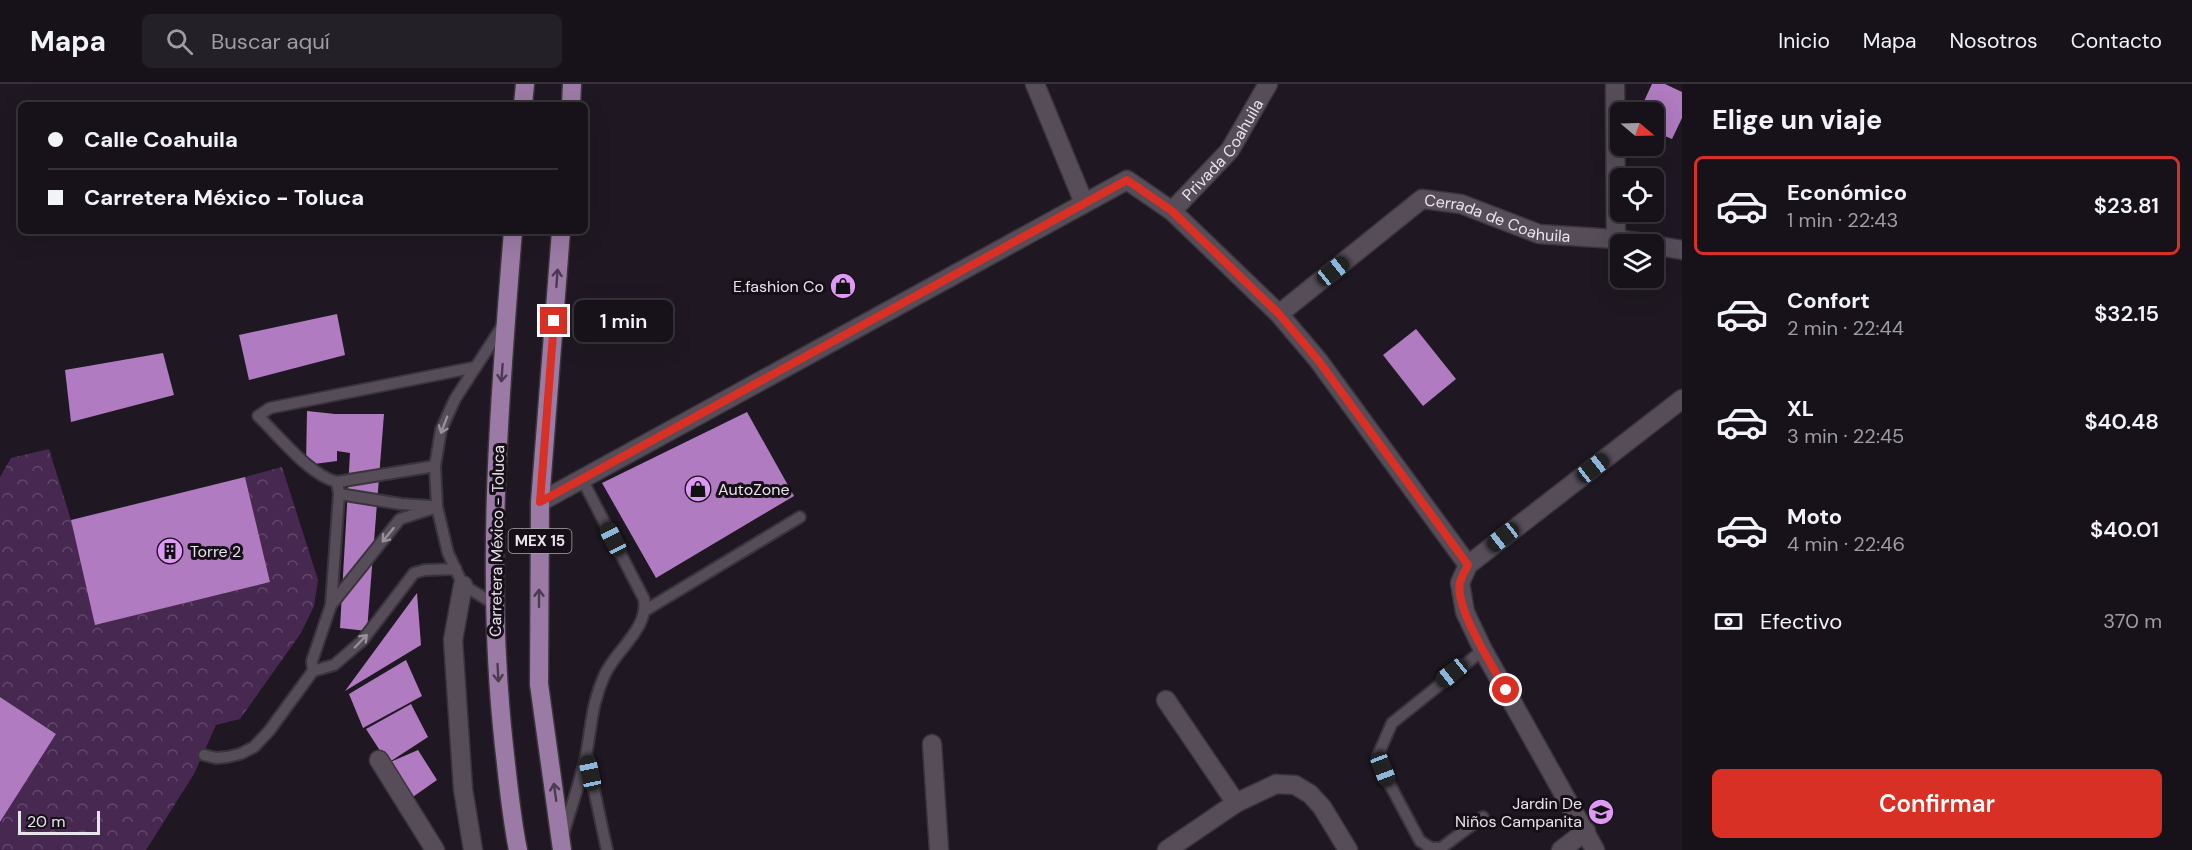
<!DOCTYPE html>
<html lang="es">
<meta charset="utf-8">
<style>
body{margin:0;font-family:"DM Sans",sans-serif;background:#242027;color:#f1f3f6;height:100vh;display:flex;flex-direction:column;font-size:22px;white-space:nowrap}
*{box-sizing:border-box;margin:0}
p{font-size:20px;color:#9e9ea2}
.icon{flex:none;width:33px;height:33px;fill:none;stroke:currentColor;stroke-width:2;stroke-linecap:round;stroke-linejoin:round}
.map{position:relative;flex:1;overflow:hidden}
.sheet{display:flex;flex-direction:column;background:#17121a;width:510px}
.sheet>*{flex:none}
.hud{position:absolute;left:18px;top:18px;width:570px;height:132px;border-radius:9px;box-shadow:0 6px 24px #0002,0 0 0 2px #363239;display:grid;align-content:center;height:132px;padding:0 30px;background:#17121a}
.needle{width:39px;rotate:109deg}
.buttons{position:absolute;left:1610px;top:18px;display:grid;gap:12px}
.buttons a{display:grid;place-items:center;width:54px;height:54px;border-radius:9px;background:#17121a;box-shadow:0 6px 24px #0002,0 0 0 2px #363239;font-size:30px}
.scale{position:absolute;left:18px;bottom:15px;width:82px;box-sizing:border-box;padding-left:6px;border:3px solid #e9e4eb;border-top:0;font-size:16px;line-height:21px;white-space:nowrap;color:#e9e4eb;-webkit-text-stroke:4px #160f18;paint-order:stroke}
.end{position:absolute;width:27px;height:27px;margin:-14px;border:8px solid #d93025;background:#fff;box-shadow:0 0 0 3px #fff}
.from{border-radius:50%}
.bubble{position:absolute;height:42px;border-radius:9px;background:#17121a;box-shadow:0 6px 24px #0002,0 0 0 2px #363239;font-size:20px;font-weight:600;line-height:42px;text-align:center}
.car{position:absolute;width:18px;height:36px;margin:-18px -9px;border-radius:8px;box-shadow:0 0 4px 2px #0007;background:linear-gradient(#222 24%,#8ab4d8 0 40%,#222 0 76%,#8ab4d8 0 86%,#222 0)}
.hud b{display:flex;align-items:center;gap:21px;height:57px;font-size:22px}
.hud b+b{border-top:2px solid #363239}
.hud i{width:15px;height:15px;background:#f1f3f6}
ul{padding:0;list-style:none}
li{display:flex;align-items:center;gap:18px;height:99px;margin:0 12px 9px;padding:0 18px;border:3px solid transparent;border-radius:9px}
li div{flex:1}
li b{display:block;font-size:22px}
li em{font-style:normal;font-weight:600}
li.active{border-color:#d93025}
li>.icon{width:54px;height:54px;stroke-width:1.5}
h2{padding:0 30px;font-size:27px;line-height:72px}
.pay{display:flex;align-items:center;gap:15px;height:66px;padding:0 30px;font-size:22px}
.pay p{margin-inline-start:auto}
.cta{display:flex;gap:12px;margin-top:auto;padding:12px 30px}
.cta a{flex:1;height:69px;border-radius:9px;background:#d93025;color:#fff;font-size:24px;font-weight:600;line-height:69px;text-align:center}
header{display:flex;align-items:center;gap:36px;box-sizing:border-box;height:84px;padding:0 30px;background:#17121a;border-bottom:2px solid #363239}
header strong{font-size:28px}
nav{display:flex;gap:33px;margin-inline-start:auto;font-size:21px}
.search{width:420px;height:54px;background:#242027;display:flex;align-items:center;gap:15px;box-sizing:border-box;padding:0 21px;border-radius:9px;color:#9e9ea2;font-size:22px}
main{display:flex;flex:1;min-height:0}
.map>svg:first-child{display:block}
.park{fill:url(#park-crowns)}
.building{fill:#b07bc0}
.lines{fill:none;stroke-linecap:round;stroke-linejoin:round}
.lane-casing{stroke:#3a353c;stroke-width:14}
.street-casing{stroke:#3a353c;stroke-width:21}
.primary-casing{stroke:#3a353c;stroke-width:21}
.lane{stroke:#564d59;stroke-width:10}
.street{stroke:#564d59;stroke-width:18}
.primary{stroke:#9b7ba5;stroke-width:18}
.oneway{stroke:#4b3a50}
.oneway2{stroke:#98919b}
.route{stroke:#d93025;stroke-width:8}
.labels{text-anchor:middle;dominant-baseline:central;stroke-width:6;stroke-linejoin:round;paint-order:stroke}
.shield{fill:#160f18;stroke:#aaa4ac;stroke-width:1.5}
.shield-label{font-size:15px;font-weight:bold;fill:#e9e4eb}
.street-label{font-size:16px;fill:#e9e4eb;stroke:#160f18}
.poi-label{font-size:16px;fill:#e9e4eb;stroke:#160f18;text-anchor:end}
</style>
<header>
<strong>Mapa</strong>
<div class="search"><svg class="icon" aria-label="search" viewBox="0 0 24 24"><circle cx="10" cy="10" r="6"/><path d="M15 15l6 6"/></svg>Buscar aquí</div>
<nav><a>Inicio</a><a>Mapa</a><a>Nosotros</a><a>Contacto</a></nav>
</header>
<main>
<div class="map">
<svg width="1682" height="766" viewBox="0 0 1682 766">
<defs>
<pattern id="park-crowns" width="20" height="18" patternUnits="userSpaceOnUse" patternTransform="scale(1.5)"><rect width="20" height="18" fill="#472851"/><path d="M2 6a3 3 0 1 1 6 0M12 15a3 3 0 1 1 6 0" fill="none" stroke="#62476a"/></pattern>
</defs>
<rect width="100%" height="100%" fill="#1f1822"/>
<path class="park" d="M 49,365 L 71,436 L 96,540 L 270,498 L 245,393 L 282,383 L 318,496 L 314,522 L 301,549 L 240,635 L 216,641 L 194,690 L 146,766 L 0,766 L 0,738 L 56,650 L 0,613 L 0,393 L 11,374 Z"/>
<path class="building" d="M 1652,0 L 1665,0 L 1682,8 L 1682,34 L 1672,55 L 1653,47 L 1653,28 L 1639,28 Z
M 337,230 L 345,271 L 249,296 L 239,251 Z
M 1416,245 L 1456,295 L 1423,322 L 1383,271 Z
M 163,269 L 174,311 L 71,338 L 65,286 Z
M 307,327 L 335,330 L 384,330 L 367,547 L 340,544 L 350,369 L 337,367 L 337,377 L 306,381 Z
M 747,328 L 794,412 L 656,494 L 602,399 Z
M 245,393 L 270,498 L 95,541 L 71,436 Z
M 417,509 L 421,561 L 345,607 Z
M 406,576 L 422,612 L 363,644 L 349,610 Z
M 0,613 L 56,650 L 0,738 Z
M 411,620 L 428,653 L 388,679 L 418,666 L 437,696 L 407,717 L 388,679 L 366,645 Z"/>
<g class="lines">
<g class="lane-casing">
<path id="lane" d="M 435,382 L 337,398 C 309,391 279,352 258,332 L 270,324 L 476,283
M 337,398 L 339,410 L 401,420 L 430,422
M 331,521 L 339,410
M 496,521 L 463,501 L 448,469 L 437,423 L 435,382 L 441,346 L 455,315 L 503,241
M 646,526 L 800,433
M 313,587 L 312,577 L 331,521 L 400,435 L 437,423
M 204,671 L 216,674 L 227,673 L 240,670 L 254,663 L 269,647 L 313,587 L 334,581 L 362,557 L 414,489 L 425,486 L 456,485
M 587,673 L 607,766
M 1483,733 L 1441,764 L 1431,764 L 1420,757 L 1389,699 L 1378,671 L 1392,639 L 1483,566
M 563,751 C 571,724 580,698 586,671 C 592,640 591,621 605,590 C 617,565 649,544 644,515 L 582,395"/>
</g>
<g class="street-casing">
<g id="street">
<path d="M 1035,0 L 1084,119"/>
<path d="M 1615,0 L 1616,155"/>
<path id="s1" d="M 1172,127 L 1230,66 L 1268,0"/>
<path d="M 1653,161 L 1682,166"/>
<path id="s2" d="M 1279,230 L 1422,115 L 1461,120 L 1539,150 L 1616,155 L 1649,160"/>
<path d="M 540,418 L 1127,96 L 1172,127 L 1279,230 L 1318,276 L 1468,481"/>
<path d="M 463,501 L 453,556 L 463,705 L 473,766"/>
<path d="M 1166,616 L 1236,719"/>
<path d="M 932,660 L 939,766"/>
<path d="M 379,676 L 435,766"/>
<path d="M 1167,766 L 1236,719 L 1276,700 L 1295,701 L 1310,710 L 1322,723 L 1348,766"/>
<path d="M 1561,766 L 1586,747"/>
<path d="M 1595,766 L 1483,566 L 1465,528 L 1460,499 L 1468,481 L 1682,315"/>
</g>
</g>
<g class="primary-casing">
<path id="primary" d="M 523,21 L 525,0
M 571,21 L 572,0
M 513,147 C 499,318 485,491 504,662 C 508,697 511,732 518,766
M 561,147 L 540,418 L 539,600 L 562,766"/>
</g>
<use href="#lane" class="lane"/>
<use href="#street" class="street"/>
<use href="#primary" class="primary"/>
</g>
<defs><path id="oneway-shaft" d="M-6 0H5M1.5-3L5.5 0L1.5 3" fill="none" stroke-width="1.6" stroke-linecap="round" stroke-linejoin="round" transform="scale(1.5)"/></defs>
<g class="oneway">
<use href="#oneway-shaft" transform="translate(557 194) rotate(-86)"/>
<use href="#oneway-shaft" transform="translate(502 289) rotate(94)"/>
<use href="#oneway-shaft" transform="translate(539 514) rotate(-90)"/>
<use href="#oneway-shaft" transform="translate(498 589) rotate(87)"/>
<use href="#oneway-shaft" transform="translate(555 708) rotate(-98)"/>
</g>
<g class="oneway2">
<use href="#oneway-shaft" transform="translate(444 341) rotate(111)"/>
<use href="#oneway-shaft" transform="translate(388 451) rotate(129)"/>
<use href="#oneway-shaft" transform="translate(361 557) rotate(-46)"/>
</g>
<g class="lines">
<path class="route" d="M 554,237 L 540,418 L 1127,96 L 1172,127 L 1279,230 L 1318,276 L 1468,481 C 1465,486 1462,492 1460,498 C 1454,523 1493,583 1506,606"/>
</g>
<defs>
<g id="shop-disc" transform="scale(1.35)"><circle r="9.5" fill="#dd99f3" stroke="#160f18"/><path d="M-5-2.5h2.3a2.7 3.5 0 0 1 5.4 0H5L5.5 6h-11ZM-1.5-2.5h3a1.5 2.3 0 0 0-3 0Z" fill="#111"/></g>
<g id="building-disc" transform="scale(1.35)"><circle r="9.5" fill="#dd99f3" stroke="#160f18"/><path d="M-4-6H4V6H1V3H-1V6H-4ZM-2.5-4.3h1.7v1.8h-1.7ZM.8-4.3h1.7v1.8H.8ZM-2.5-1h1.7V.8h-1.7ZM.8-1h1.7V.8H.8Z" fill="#111"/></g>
<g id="school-disc" transform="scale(1.35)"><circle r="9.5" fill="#dd99f3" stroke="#160f18"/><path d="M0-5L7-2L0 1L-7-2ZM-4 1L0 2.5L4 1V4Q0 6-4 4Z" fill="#111"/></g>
</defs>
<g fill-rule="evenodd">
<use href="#shop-disc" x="843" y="202"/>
<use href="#shop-disc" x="698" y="405"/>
<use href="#building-disc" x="170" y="467"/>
<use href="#school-disc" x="1601" y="728"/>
</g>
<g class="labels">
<rect class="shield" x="508.5" y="445" width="63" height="24" rx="4.5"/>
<g class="shield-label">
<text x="540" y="457">MEX 15</text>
</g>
<g class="street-label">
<text stroke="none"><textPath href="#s1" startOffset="80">Privada Coahuila</textPath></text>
<text stroke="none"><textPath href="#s2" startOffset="262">Cerrada de Coahuila</textPath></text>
<text transform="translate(497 457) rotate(-89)">Carretera México - Toluca</text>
</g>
<g class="poi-label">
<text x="824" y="202">E.fashion Co</text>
<text x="718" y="405" text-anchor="start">AutoZone</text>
<text x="190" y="467" text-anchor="start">Torre 2</text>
<text x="1582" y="719">Jardin De<tspan x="1582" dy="18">Niños Campanita</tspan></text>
</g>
</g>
</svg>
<div class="buttons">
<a><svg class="needle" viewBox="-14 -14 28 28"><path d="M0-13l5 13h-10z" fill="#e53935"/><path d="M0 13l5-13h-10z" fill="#9e9ea2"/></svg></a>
<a><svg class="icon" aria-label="locate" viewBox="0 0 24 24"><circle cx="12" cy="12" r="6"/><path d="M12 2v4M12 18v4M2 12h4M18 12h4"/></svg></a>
<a><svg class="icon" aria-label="layers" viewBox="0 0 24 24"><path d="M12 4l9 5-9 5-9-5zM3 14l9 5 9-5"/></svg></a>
</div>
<div class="scale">20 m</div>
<i class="end from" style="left:1506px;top:606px"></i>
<i class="end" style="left:554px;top:237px"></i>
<div class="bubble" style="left:574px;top:216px;width:99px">1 min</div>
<i class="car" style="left:1333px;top:187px;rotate:51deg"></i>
<i class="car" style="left:1593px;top:384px;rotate:52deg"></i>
<i class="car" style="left:1503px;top:453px;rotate:232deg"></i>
<i class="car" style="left:613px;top:455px;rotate:333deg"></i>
<i class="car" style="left:1452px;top:589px;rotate:231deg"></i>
<i class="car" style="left:1383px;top:685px;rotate:159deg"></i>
<i class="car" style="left:590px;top:689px;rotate:348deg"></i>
<div class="hud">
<b><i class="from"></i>Calle Coahuila</b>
<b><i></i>Carretera México - Toluca</b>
</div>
</div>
<section class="sheet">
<h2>Elige un viaje</h2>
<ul>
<li class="active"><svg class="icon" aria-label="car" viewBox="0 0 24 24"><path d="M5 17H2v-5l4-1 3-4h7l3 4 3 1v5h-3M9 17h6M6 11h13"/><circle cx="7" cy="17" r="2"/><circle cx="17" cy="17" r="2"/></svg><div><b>Económico</b><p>1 min · 22:43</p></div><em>$23.81</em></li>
<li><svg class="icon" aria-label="car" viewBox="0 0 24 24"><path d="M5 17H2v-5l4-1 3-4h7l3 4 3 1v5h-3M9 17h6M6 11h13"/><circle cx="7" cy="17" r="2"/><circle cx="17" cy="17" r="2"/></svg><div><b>Confort</b><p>2 min · 22:44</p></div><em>$32.15</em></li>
<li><svg class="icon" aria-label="car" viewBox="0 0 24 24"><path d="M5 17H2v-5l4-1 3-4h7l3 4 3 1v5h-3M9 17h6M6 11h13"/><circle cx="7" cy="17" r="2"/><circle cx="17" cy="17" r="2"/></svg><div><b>XL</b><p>3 min · 22:45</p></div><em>$40.48</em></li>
<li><svg class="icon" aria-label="car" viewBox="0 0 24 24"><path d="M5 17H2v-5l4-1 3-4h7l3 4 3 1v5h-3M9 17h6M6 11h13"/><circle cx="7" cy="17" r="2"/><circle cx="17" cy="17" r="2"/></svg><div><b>Moto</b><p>4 min · 22:46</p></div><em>$40.01</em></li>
</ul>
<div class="pay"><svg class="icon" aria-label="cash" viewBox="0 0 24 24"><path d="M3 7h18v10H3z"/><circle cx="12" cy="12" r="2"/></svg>Efectivo<p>370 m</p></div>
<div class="cta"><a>Confirmar</a></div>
</section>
</main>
